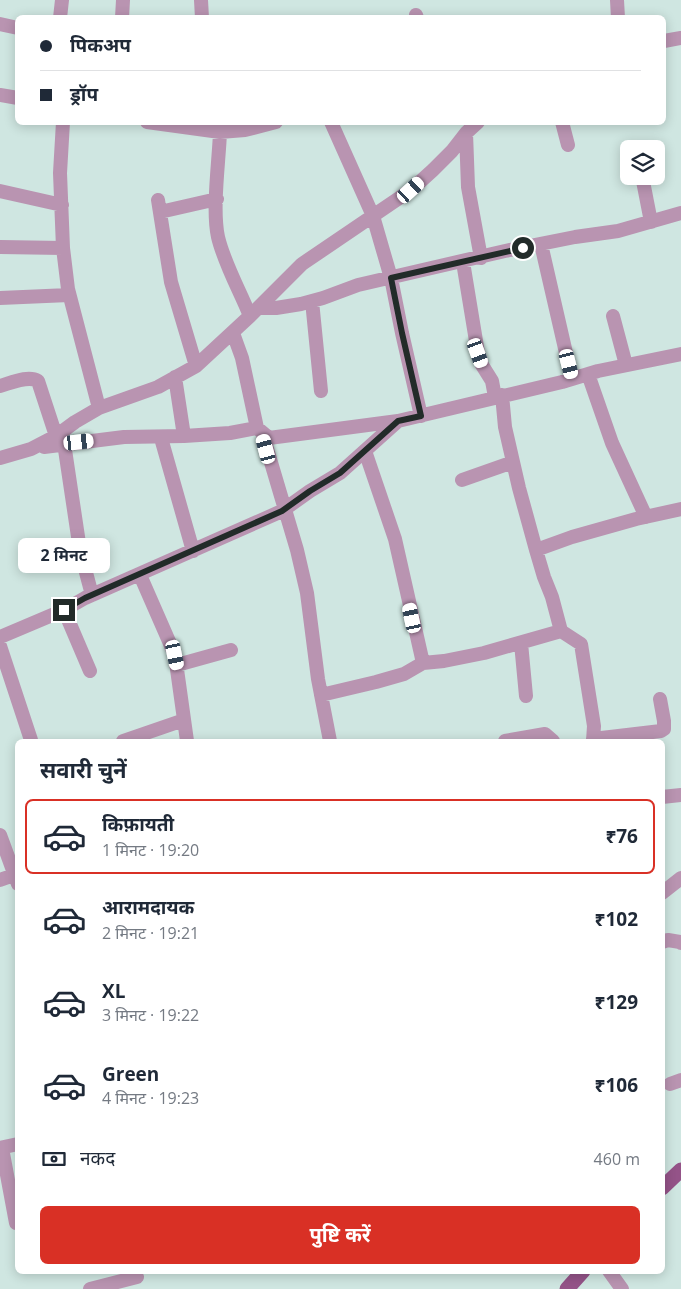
<!DOCTYPE html>
<html lang="hi">
<meta charset="utf-8">
<style>
body{margin:0;font-family:"Open Sans","Noto Sans Devanagari",sans-serif;background:#f2f2f3;color:#1f2937;height:100vh;display:flex;flex-direction:column;font-size:19px;white-space:nowrap}
*{box-sizing:border-box;margin:0}
p{font-size:16px;color:#747a83}
.icon{flex:none;width:28px;height:28px;fill:none;stroke:currentColor;stroke-width:2;stroke-linecap:round;stroke-linejoin:round}
.map{position:relative;flex:1;overflow:hidden}
.side{position:absolute;left:15px;top:739px;width:650px;height:535px;display:flex;flex-direction:column;background:#fff;border-radius:8px;box-shadow:0 2px 12px #0003}
.side>*{flex:none}
.top-card{position:absolute;left:15px;top:15px;width:651px;height:110px;border-radius:8px;box-shadow:0 2px 12px #0003;display:grid;align-content:center;height:110px;padding:0 25px;background:#fff}
.buttons{position:absolute;left:620px;top:140px;display:grid;gap:10px}
.buttons a{display:grid;place-items:center;width:45px;height:45px;border-radius:8px;background:#fff;box-shadow:0 2px 12px #0003;font-size:25px}
.end{position:absolute;width:22px;height:22px;margin:-11px;border:6px solid #222b29;background:#fff;box-shadow:0 0 0 2px #fff}
.from{border-radius:50%}
.bubble{position:absolute;height:35px;border-radius:8px;background:#fff;box-shadow:0 2px 12px #0003;font-size:16px;font-weight:700;line-height:35px;text-align:center}
.car{position:absolute;width:15px;height:30px;margin:-15px -8px;border-radius:6px;box-shadow:0 0 4px 1px #0007;background:linear-gradient(#fff 24%,#345 0 40%,#fff 0 76%,#345 0 86%,#fff 0)}
.top-card b{display:flex;align-items:center;gap:18px;height:48px;font-size:19px}
.top-card b+b{border-top:1px solid #e0e1e3}
.top-card i{width:12px;height:12px;background:#1f2937}
ul{padding:0;list-style:none}
li{display:flex;align-items:center;gap:15px;height:75px;margin:0 10px 8px;padding:0 15px;border:2px solid transparent;border-radius:8px}
li div{flex:1}
li b{display:block;font-size:19px}
li em{font-style:normal;font-weight:700}
li.active{border-color:#d93025}
li>.icon{width:45px;height:45px;stroke-width:1.5}
h2{padding:0 25px;font-size:22px;line-height:60px}
.pay{display:flex;align-items:center;gap:12px;height:55px;padding:0 25px;font-size:19px}
.pay p{margin-inline-start:auto}
.primary-button{display:flex;gap:10px;margin-top:auto;padding:10px 25px}
.primary-button a{flex:1;height:58px;border-radius:8px;background:#d93025;color:#fff;font-size:20px;font-weight:700;line-height:58px;text-align:center}
.map>svg:first-child{display:block}
.lines{fill:none;stroke-linecap:round;stroke-linejoin:round}
.minor{stroke:#b994b1;stroke-width:14}
.major{stroke:#945388;stroke-width:15}
.route{stroke:#222b29;stroke-width:6}
</style>
<div class="map">
<svg width="681" height="1289" viewBox="0 0 681 1289">
<rect width="100%" height="100%" fill="#cfe6e1"/>
<g class="lines">
<path class="minor" d="M 201,0 L 202,18
M 617,0 L 618,18
M 416,15 L 417,18
M 60,18 L 62,0
M 122,18 L 123,0
M 0,24 L 18,28
M 664,41 L 681,38
M 0,95 L 18,98
M 63,122 L 60,173 L 63,248 L 68,289 L 99,408
M 147,122 L 220,132 L 245,130 L 276,122
M 331,122 L 373,216 L 391,278 L 402,333 L 421,416
M 562,122 L 568,145
M 220,132 C 219,161 212,209 218,237 C 224,263 240,291 250,316
M 466,133 L 468,187 L 481,258
M 642,176 L 651,222
M 0,191 L 62,205
M 158,200 L 171,282 L 196,366
M 160,212 L 217,199
M 541,244 L 572,379
M 0,247 L 63,248
M 463,262 L 478,353 L 482,365 L 492,381 L 495,397
M 0,298 L 69,295
M 312,301 L 321,391
M 258,308 L 276,308 L 301,304 L 323,298 L 358,285 L 505,251 L 575,237 L 618,231 L 681,213
M 613,316 L 626,365
M 588,374 L 612,443 L 646,517
M 175,377 L 184,436
M 0,386 C 11,383 28,375 38,381 L 56,436
M 502,395 L 505,427 L 519,488 L 536,550 L 544,577 L 552,597 L 561,631 L 581,644 L 594,726 L 593,741
M 257,428 L 269,438 L 398,421 L 562,382 L 598,371 L 681,354
M 262,432 L 297,550 L 307,593 L 318,679 L 330,741
M 161,438 L 193,551
M 64,443 L 80,550 L 92,595
M 44,447 L 124,437 L 184,436 L 230,433 L 257,428 L 242,358 L 233,333
M 365,451 L 395,539 L 423,663
M 0,458 L 31,449 L 56,436 L 75,422 L 99,408 L 158,387 L 196,366 L 250,316 L 302,264 L 411,190 L 433,170 L 452,151 L 466,133 L 478,122
M 462,480 L 513,462
M 536,550 L 572,537 L 636,519 L 681,509
M 140,575 L 175,655 L 187,741
M 64,610 L 90,671
M 0,637 L 64,610 L 85,598 L 282,511 L 310,491 L 340,473 L 398,421
M 521,643 L 526,696
M 0,646 L 31,740
M 177,665 L 231,650
M 321,695 L 376,682 L 404,674 L 423,663 L 444,661 L 484,653 L 561,631
M 593,739 L 661,731 L 664,729 L 664,721 L 660,699
M 123,741 L 184,720
M 505,741 L 545,734 L 553,741
M 662,797 L 681,795
M 0,835 L 18,884
M 0,880 L 14,875
M 662,893 L 681,878
M 662,942 L 668,940 L 680,942 L 681,943
M 670,1084 L 681,1080
M 0,1148 L 18,1144
M 2,1148 L 16,1223
M 609,1271 L 622,1289
M 90,1289 L 137,1277"/>
<path class="major" d="M 662,1188 L 681,1170
M 567,1289 L 583,1271"/>
</g>
<g class="lines">
<path class="route" d="M 64,610 L 85,598 L 282,511 L 310,491 L 340,473 L 398,421 L 421,416 L 402,333 L 391,278 L 523,248"/>
</g>
</svg>
<div class="buttons">
<a><svg class="icon" aria-label="layers" viewBox="0 0 24 24"><path d="M12 4l9 5-9 5-9-5zM3 14l9 5 9-5"/></svg></a>
</div>
<i class="end from" style="left:523px;top:248px"></i>
<i class="end" style="left:64px;top:610px"></i>
<div class="bubble" style="left:18px;top:538px;width:92px">2 मिनट</div>
<i class="car" style="left:411px;top:190px;rotate:48deg"></i>
<i class="car" style="left:478px;top:353px;rotate:160deg"></i>
<i class="car" style="left:569px;top:364px;rotate:166deg"></i>
<i class="car" style="left:79px;top:442px;rotate:84deg"></i>
<i class="car" style="left:266px;top:449px;rotate:345deg"></i>
<i class="car" style="left:412px;top:618px;rotate:348deg"></i>
<i class="car" style="left:175px;top:655px;rotate:168deg"></i>
<div class="top-card">
<b><i class="from"></i>पिकअप</b>
<b><i></i>ड्रॉप</b>
</div>
<section class="side">
<h2>सवारी चुनें</h2>
<ul>
<li class="active"><svg class="icon" aria-label="car" viewBox="0 0 24 24"><path d="M5 17H2v-5l4-1 3-4h7l3 4 3 1v5h-3M9 17h6M6 11h13"/><circle cx="7" cy="17" r="2"/><circle cx="17" cy="17" r="2"/></svg><div><b>किफ़ायती</b><p>1 मिनट · 19:20</p></div><em>₹76</em></li>
<li><svg class="icon" aria-label="car" viewBox="0 0 24 24"><path d="M5 17H2v-5l4-1 3-4h7l3 4 3 1v5h-3M9 17h6M6 11h13"/><circle cx="7" cy="17" r="2"/><circle cx="17" cy="17" r="2"/></svg><div><b>आरामदायक</b><p>2 मिनट · 19:21</p></div><em>₹102</em></li>
<li><svg class="icon" aria-label="car" viewBox="0 0 24 24"><path d="M5 17H2v-5l4-1 3-4h7l3 4 3 1v5h-3M9 17h6M6 11h13"/><circle cx="7" cy="17" r="2"/><circle cx="17" cy="17" r="2"/></svg><div><b>XL</b><p>3 मिनट · 19:22</p></div><em>₹129</em></li>
<li><svg class="icon" aria-label="car" viewBox="0 0 24 24"><path d="M5 17H2v-5l4-1 3-4h7l3 4 3 1v5h-3M9 17h6M6 11h13"/><circle cx="7" cy="17" r="2"/><circle cx="17" cy="17" r="2"/></svg><div><b>Green</b><p>4 मिनट · 19:23</p></div><em>₹106</em></li>
</ul>
<div class="pay"><svg class="icon" aria-label="cash" viewBox="0 0 24 24"><path d="M3 7h18v10H3z"/><circle cx="12" cy="12" r="2"/></svg>नकद<p>460 m</p></div>
<div class="primary-button"><a>पुष्टि करें</a></div>
</section>
</div>
